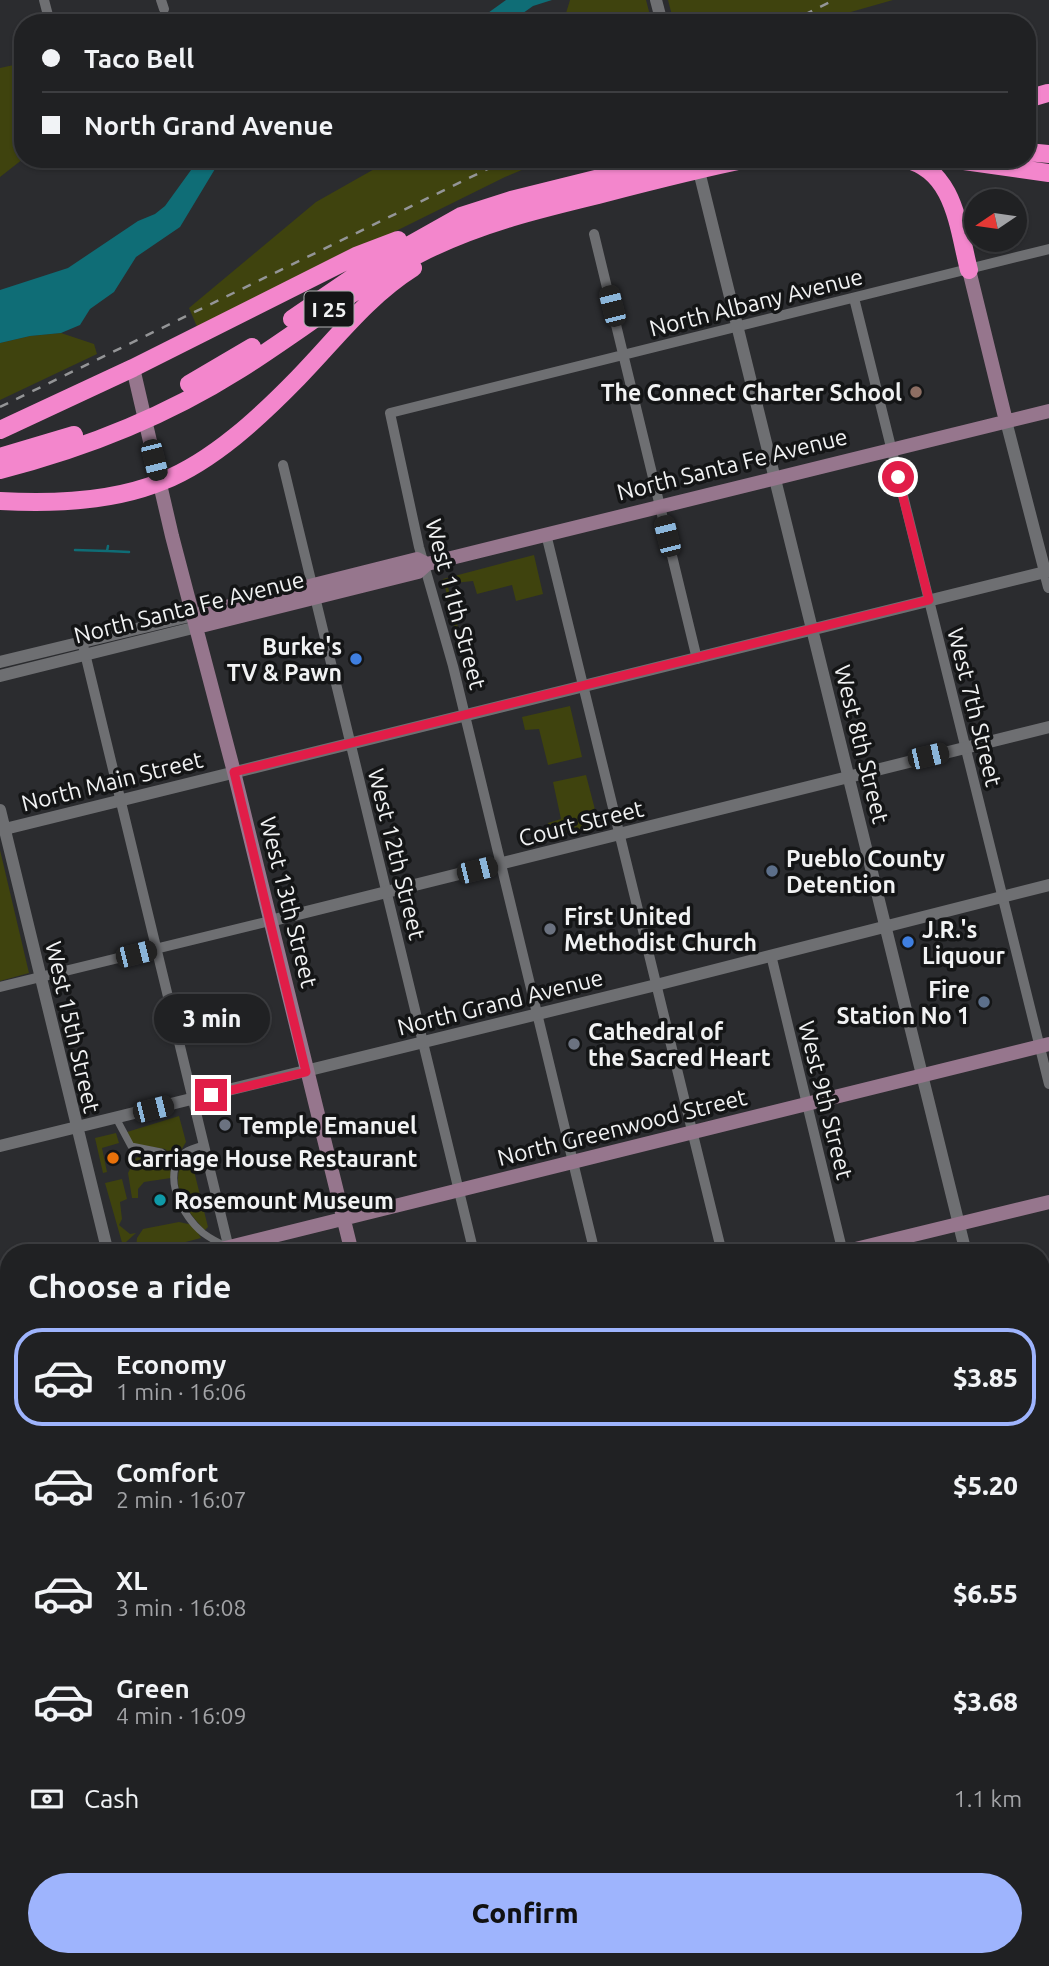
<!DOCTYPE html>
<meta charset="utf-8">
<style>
body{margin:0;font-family:Ubuntu,sans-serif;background:#28292b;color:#f1f3f6;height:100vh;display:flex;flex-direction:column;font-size:26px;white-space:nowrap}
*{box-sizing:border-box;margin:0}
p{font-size:23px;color:#a2a3a6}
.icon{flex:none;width:38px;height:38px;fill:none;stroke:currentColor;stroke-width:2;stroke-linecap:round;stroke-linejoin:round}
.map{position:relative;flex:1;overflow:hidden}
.sheet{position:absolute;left:0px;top:1244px;width:1050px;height:723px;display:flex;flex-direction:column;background:#202123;border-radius:28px 28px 0 0;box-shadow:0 2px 5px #0004,0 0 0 2px #3d3e41}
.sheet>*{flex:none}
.guide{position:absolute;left:14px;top:14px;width:1022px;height:154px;border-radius:28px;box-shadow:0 2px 5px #0004,0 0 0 2px #3d3e41;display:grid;align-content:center;height:154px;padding:0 28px;background:#202123}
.needle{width:46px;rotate:257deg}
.buttons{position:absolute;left:964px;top:189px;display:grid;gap:14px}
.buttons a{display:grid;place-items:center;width:63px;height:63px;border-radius:50%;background:#202123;box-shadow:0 2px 5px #0004,0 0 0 2px #3d3e41;font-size:35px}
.end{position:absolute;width:32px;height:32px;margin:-16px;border:9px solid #e11d48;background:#fff;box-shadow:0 0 0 4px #fff}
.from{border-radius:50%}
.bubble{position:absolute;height:49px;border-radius:24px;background:#202123;box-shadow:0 2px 5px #0004,0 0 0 2px #3d3e41;font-size:23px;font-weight:800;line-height:49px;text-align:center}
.car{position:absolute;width:21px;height:42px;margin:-21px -10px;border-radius:9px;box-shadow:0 0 5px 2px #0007;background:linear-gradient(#222 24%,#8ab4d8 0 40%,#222 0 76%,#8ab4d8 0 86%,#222 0)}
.guide b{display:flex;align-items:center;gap:24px;height:66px;font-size:26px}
.guide b+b{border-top:2px solid #3d3e41}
.guide i{width:18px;height:18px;background:#f1f3f6}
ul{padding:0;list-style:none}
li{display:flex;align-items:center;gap:21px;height:98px;margin:0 14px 10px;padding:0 14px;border:4px solid transparent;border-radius:28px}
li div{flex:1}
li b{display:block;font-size:26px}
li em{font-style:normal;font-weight:800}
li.active{border-color:#9eb4fd}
li>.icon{width:63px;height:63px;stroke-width:1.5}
h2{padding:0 28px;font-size:32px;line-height:84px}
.pay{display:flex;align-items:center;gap:18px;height:77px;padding:0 28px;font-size:26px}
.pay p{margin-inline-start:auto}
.action{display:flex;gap:14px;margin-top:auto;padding:14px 28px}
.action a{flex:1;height:80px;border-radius:42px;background:#9eb4fd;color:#111;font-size:28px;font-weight:800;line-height:80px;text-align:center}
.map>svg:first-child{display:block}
.green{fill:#3f430e}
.water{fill:#0f6d76}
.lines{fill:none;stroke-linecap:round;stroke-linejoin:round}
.stream{stroke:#0f6d76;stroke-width:2.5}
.pedestrian{stroke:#6e6f72;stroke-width:7}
.minor{stroke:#6e6f72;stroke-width:10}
.tertiary{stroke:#6e6f72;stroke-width:12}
.secondary{stroke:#96768d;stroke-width:14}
.motorway{stroke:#f386cc;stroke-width:18}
.rail{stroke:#949597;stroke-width:2.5;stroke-dasharray:9 9;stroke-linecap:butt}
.route{stroke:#e11d48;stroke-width:9}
.education-dot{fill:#8d6e63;stroke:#141516;stroke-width:2.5}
.shop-dot{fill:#3f7fe0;stroke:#141516;stroke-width:2.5}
.service-dot{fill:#5c6f8a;stroke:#141516;stroke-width:2.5}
.worship-dot{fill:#6b7280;stroke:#141516;stroke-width:2.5}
.food-dot{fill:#e8710a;stroke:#141516;stroke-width:2.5}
.culture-dot{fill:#0f9aa8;stroke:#141516;stroke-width:2.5}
.labels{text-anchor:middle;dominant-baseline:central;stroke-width:7;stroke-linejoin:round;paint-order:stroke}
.shield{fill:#141516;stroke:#afb0b1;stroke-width:2}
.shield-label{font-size:21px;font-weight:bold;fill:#f1f2f3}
.street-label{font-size:23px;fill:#f1f2f3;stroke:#141516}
.poi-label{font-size:23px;font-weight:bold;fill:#f1f2f3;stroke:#141516;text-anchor:start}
</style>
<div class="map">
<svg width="1049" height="1966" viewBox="0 0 1049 1966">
<rect width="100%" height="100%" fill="#2b2c2f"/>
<path class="green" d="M 570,0 L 646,0 L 652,23 L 563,23 Z
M 668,0 L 893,0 L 812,23 L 674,23 Z
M 23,63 L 23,159 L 0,177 L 0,68 Z
M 392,159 L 548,159 L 505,177 L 198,329 L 189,308 L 316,202 Z
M 61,333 L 94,344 L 97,354 L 0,400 L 0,343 L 30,336 Z
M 534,555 L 543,594 L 516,601 L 512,585 L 477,594 L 473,581 L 454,583 L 448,587 L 462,644 L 459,644 L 443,579 Z
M 570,706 L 582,757 L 548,765 L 539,729 L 525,730 L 522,717 Z
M 586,775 L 599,825 L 551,836 L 548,823 L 561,819 L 553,782 Z
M 0,850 L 29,973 L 0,981 Z
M 179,1116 L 186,1142 L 176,1159 L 165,1149 L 133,1144 L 127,1132 Z
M 116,1133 L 119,1143 L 102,1148 L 107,1172 L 103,1173 L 95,1138 Z
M 149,1153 L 170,1161 L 171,1178 L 144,1182 L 138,1189 L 138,1198 L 132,1198 L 128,1173 L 136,1158 Z
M 186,1154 L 191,1159 L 208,1227 L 205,1230 C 183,1208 168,1182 186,1154 Z
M 122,1179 L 127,1199 L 120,1202 L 122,1219 L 119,1225 L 130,1234 L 136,1233 L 126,1242 L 125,1253 L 105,1183 Z
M 179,1222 L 193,1225 L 201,1238 L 143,1253 L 129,1253 L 136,1249 L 137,1238 L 143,1229 Z"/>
<path class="water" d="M 506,0 L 552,0 L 533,6 L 509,23 L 474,23 Z
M 199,159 L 221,159 L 180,227 L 136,257 L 114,292 L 90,309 L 80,325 L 61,333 L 30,336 L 0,343 L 0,290 L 68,268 L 138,221 L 155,214 L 165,206 Z"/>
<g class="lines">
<path class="stream" d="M 75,550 L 107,551 L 108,546
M 108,551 L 129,552"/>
<path class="pedestrian" d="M 116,1118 L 131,1146 L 161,1152 L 176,1165
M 203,1145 C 196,1148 188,1149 183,1154 C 161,1177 183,1217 203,1233 C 211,1239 219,1243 228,1247"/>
<path class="minor" d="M 44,0 L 50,23
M 161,0 L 164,9
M 594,234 L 697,659
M 854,298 L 1049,1084
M 283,465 L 474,1253
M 546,534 L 722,1253
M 82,641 L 230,1253
M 771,955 L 843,1253
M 0,987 L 270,921
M 595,1253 L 453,666 L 419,547 L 390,413 L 1049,249
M 0,1316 L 9,1354
M 1041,1690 L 1049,1688
M 0,1772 L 9,1770
M 0,1929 L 9,1927
M 148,1958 L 150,1966
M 393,1958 L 394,1966
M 637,1958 L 638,1966
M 759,1958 L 761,1966
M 516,1966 L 550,1958"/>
<path class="tertiary" d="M 656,0 L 662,23
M 696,159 L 966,1253
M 1006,421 L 1049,587
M 0,662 L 194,615
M 0,676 L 197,627
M 0,810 L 108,1253
M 5,829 L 1049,571
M 270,921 L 1049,727
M 0,1146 L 656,985 L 1049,885
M 1041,1363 L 1049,1361
M 1041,1577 L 1049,1611
M 0,1621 L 9,1619
M 0,1839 L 9,1873
M 30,1958 L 31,1966
M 273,1958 L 274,1966
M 514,1958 L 516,1966"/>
<path class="secondary" d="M 969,270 L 1006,421
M 133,368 L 172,536 L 234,772 L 352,1253
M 194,615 L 417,559 L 427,564
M 197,627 L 418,572 L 427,564 L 1049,411
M 205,1253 L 1049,1044
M 839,1253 L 1049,1202
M 0,1304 L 9,1302
M 0,1462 L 9,1460"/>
<path class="motorway" d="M 1027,99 L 1048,93
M 1027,152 L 1049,154
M 904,159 C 955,170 958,228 969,270
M 950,159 L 1049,173
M 292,319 L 358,274 L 461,216 L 511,200 L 676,159
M 189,384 L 252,347
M 0,430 L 133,368 L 356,256 L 398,240
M 0,457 L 74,435
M 0,470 C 83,449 166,416 239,370 C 302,330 360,283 427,250 C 482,223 540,209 598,195 C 648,182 698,169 748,159
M 0,501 C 53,504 113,502 163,481 C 213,461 260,417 298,378 C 335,340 367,297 413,268"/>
<path class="rail" d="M 788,23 L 834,0
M 0,407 L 508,159
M 926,1966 L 930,1958"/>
</g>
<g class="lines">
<path class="route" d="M 211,1095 L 306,1072 L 234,772 L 929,600 L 898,477"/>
</g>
<circle class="education-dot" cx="916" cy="392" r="7"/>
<g class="shop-dot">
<circle cx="356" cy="659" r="7"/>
<circle cx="908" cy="942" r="7"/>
</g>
<g class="service-dot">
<circle cx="772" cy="871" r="7"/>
<circle cx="984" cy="1002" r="7"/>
</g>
<g class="worship-dot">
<circle cx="550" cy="929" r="7"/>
<circle cx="574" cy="1044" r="7"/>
<circle cx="225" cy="1125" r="7"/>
</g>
<circle class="food-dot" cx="113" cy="1158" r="7"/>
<circle class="culture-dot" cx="160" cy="1200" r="7"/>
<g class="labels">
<rect class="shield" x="304.5" y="291.5" width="49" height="35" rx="5"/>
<g class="shield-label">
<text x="329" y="309">I 25</text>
</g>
<g class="street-label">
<text transform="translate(756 302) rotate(-14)">North Albany Avenue</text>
<text transform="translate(732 464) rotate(-14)">North Santa Fe Avenue</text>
<text transform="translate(456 604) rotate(75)">West 11th Street</text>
<text transform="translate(189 607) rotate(-14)">North Santa Fe Avenue</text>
<text transform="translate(975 707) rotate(76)">West 7th Street</text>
<text transform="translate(862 744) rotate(76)">West 8th Street</text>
<text transform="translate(112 781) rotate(-14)">North Main Street</text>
<text transform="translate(581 823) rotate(-14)">Court Street</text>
<text transform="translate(397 854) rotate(76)">West 12th Street</text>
<text transform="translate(289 902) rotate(76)">West 13th Street</text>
<text transform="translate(500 1002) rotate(-14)">North Grand Avenue</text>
<text transform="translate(73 1027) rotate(77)">West 15th Street</text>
<text transform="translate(826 1100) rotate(76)">West 9th Street</text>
<text transform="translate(622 1127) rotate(-14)">North Greenwood Street</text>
</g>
<g class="poi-label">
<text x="902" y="392" text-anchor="end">The Connect Charter School</text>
<text x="342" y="646" text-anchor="end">Burke's<tspan x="342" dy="26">TV &amp; Pawn</tspan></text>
<text x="786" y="858">Pueblo County<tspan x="786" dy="26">Detention</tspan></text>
<text x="564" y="916">First United<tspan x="564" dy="26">Methodist Church</tspan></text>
<text x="922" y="929">J.R.'s<tspan x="922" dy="26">Liquour</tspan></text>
<text x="970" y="989" text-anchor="end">Fire<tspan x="970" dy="26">Station No 1</tspan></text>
<text x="588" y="1031">Cathedral of<tspan x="588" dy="26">the Sacred Heart</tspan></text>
<text x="239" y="1125">Temple Emanuel</text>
<text x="127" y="1158">Carriage House Restaurant</text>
<text x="174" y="1200">Rosemount Museum</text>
</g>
</g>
</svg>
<div class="buttons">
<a><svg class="needle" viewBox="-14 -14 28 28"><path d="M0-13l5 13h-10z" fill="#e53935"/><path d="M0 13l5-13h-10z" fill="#a2a3a6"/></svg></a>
</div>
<i class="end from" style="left:898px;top:477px"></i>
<i class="end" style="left:211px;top:1095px"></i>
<div class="bubble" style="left:154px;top:994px;width:116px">3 min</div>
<i class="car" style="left:612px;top:306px;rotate:346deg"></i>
<i class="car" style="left:154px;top:460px;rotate:166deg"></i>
<i class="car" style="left:667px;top:536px;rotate:346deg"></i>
<i class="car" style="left:928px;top:756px;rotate:77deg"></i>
<i class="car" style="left:477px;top:870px;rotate:76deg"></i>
<i class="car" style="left:136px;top:954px;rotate:76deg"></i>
<i class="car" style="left:153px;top:1109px;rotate:76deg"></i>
<div class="guide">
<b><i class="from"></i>Taco Bell</b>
<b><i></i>North Grand Avenue</b>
</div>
<section class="sheet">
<h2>Choose a ride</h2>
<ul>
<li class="active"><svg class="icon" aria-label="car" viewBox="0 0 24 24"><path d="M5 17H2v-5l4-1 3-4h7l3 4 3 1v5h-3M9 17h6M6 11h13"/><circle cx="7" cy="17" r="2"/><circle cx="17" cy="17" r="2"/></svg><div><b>Economy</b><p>1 min · 16:06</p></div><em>$3.85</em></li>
<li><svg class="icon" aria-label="car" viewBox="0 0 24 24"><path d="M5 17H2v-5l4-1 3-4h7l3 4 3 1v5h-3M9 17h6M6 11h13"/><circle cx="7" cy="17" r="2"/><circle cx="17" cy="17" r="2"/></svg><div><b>Comfort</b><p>2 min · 16:07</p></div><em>$5.20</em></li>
<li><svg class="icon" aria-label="car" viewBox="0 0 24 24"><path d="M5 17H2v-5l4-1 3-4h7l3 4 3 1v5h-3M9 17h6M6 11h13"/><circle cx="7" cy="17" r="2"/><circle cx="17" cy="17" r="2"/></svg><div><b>XL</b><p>3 min · 16:08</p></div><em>$6.55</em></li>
<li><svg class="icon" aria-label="car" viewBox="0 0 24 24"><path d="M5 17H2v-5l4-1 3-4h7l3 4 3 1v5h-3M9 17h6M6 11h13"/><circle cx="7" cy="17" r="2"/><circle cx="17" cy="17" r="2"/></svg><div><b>Green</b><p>4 min · 16:09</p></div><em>$3.68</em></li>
</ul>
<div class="pay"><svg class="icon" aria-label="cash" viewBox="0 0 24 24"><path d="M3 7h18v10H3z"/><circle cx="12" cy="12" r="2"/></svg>Cash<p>1.1 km</p></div>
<div class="action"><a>Confirm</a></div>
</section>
</div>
